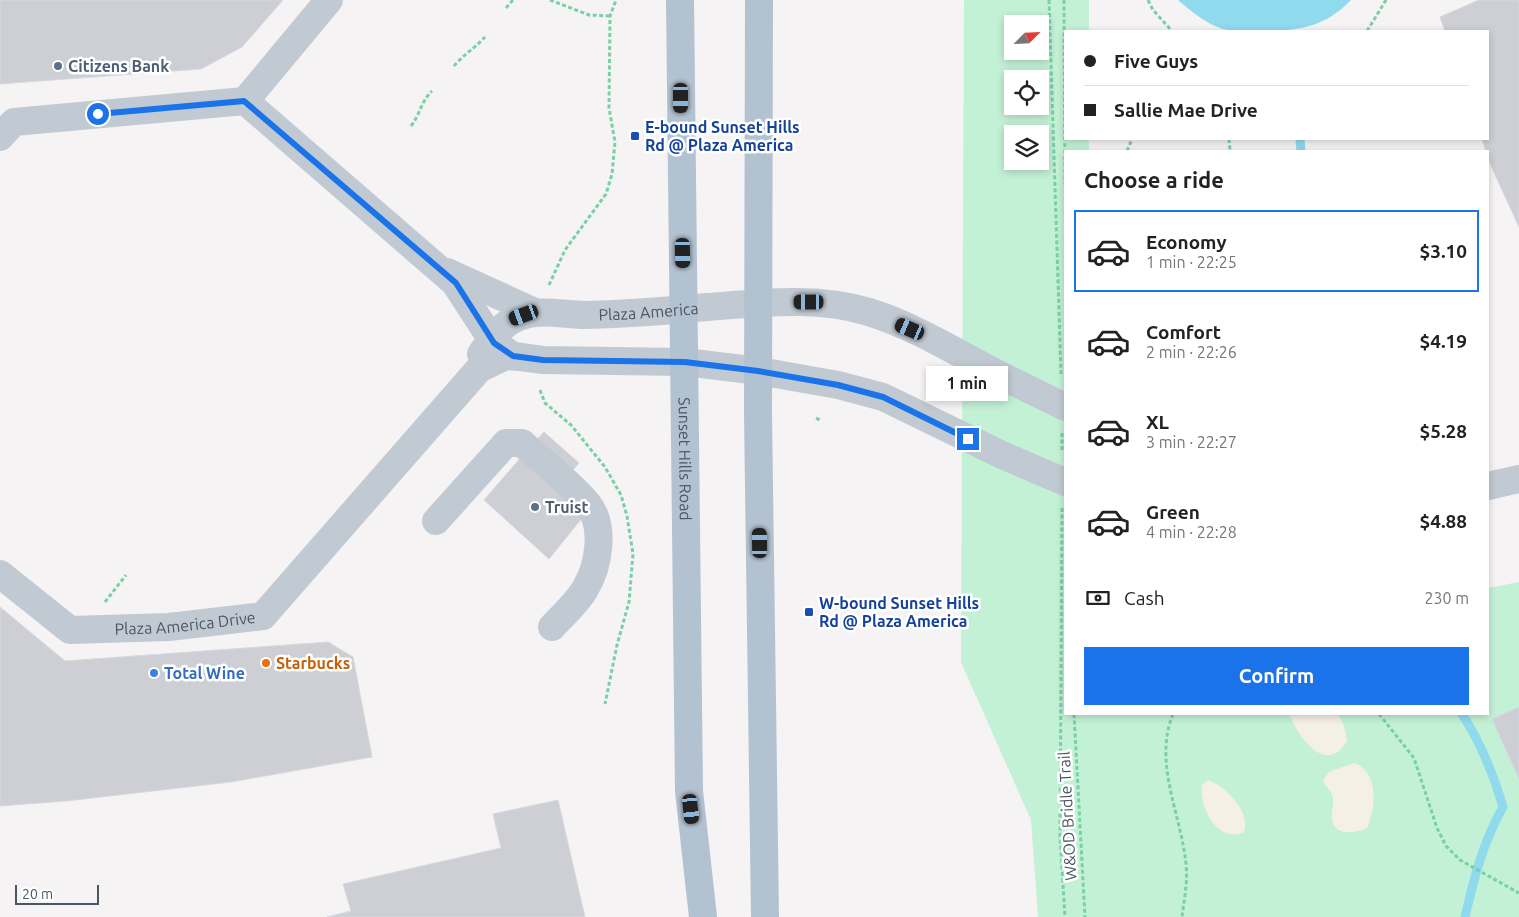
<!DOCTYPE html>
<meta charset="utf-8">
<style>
body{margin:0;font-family:Ubuntu,sans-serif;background:#f2f2f2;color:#222;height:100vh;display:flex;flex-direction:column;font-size:19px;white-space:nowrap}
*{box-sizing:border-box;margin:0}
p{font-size:16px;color:#767676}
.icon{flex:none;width:28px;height:28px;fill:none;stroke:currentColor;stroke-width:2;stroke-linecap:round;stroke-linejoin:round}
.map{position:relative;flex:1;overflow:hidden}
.drawer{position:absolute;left:1064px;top:150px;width:425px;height:565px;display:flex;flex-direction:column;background:#fff;border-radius:0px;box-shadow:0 2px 8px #0003}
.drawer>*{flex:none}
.hud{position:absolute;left:1064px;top:30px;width:425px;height:110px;border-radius:0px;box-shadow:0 2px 8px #0003;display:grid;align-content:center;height:110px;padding:0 20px;background:#fff}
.needle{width:32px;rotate:66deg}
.fabs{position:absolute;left:1004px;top:15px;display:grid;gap:10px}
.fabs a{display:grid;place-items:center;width:45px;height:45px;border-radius:0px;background:#fff;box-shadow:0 2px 8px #0003;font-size:25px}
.scale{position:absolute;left:15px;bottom:12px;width:84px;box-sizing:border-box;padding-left:5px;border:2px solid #4a5661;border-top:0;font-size:14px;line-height:18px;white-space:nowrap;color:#4a5661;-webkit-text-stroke:4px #fff;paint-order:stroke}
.end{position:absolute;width:22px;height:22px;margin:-11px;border:6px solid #1a73e8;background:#fff;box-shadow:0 0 0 2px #fff}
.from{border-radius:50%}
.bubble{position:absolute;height:35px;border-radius:0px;background:#fff;box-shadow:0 2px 8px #0003;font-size:16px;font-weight:700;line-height:35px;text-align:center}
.car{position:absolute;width:15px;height:30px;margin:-15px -8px;border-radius:6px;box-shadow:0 0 4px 1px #0007;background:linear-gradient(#222 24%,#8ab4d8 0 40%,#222 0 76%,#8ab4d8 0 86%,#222 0)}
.hud b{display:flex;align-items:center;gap:18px;height:48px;font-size:19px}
.hud b+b{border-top:1px solid #e0e0e0}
.hud i{width:12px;height:12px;background:#222}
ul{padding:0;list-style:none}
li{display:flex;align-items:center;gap:15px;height:82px;margin:0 10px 8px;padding:0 10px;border:2px solid transparent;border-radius:0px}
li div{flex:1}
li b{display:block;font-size:19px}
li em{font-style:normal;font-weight:700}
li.active{border-color:#1a73e8}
li>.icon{width:45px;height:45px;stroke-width:1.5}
h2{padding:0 20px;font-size:22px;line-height:60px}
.pay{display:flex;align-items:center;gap:12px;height:55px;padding:0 20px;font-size:19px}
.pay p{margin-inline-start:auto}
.action{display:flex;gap:10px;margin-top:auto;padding:10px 20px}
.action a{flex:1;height:58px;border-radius:0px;background:#1a73e8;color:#fff;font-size:20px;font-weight:700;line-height:58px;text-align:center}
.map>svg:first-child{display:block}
.green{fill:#c3f1d5;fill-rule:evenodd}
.sand{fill:#f5f0e5}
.water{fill:#90daee}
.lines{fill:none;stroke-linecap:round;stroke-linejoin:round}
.stream{stroke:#90daee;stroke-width:9}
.building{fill:#cdcfd5;stroke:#d7d9de}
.path{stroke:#7ad0a6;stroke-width:3;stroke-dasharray:4 2.5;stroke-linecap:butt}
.minor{stroke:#c1cad2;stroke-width:28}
.major{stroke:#b3c2d1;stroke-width:28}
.minor-bridge{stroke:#c1cad2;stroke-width:28}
.route{stroke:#1a73e8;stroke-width:6}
.service-dot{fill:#5c6f8a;stroke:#fff;stroke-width:2}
.transit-dot{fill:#1a4fb4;stroke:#fff;stroke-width:2}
.food-dot{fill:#e8710a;stroke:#fff;stroke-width:2}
.shop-dot{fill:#3f7fe0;stroke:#fff;stroke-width:2}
.labels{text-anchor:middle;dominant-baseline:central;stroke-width:5;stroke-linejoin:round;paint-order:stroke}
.service-label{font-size:16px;font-weight:bold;fill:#4e5e75;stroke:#fff;text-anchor:start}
.transit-label{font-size:16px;font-weight:bold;fill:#164399;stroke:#fff;text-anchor:start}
.street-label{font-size:16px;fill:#4a5661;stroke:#fff}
.food-label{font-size:16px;font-weight:bold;fill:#c56008;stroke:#fff;text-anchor:start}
.shop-label{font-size:16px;font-weight:bold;fill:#366cbe;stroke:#fff;text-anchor:start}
</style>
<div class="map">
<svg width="1519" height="917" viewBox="0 0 1519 917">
<rect width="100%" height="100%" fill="#f5f3f3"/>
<path class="green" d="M 964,0 L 1089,0 L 1089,31 L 1065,31 L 1065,139 L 1089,139 L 1089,151 L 1065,151 L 1065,714 L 1488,714 L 1488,588 L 1519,582 L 1519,917 L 1038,917 L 1031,820 L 961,662 ZM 1012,24 L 1040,24 L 1040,51 L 1012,51 ZM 1012,79 L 1040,79 L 1040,106 L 1012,106 ZM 1012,134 L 1040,134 L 1040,161 L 1012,161 Z"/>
<path class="sand" d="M 1292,714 L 1338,714 L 1344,726 L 1347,741 C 1327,776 1298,738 1290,715 Z
M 1354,763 C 1379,772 1376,807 1367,828 C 1353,834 1331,837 1332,814 C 1332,808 1334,804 1333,798 C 1332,792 1326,787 1323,781 L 1329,772 Z
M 1208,780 C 1226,786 1251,812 1244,832 C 1218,844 1199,808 1202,785 Z"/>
<path class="water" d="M 1178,0 L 1351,0 C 1323,29 1296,31 1257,31 C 1246,31 1234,32 1223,29 C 1205,23 1192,12 1178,0 Z"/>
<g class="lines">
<path class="stream" d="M 1300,139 L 1301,151
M 1462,714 C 1481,743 1493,773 1503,807 C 1483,842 1474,878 1465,917"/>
</g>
<path class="building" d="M 0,0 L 283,0 L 242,47 L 201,69 L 0,84 Z
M 1479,0 L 1519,0 L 1519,227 L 1491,166 L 1482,139 L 1488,139 L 1488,31 L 1445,31 L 1440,17 Z
M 544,432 L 579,463 L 557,489 L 522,456 Z
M 522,456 L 586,513 L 549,559 L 484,500 Z
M 0,607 L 65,661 L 328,642 L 353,657 L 372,757 L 231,782 L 66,801 L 0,806 Z
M 1519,707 L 1519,779 L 1492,719 Z
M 558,800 L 585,917 L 327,917 L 351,911 L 343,884 L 501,848 L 493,814 Z"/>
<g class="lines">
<path class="path" d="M 550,0 L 589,15 L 610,16
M 1049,0 L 1061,374
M 1064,0 L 1065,184
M 1148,0 L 1153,10 L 1172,31
M 506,8 L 513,0
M 1367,31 L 1386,0
M 454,66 C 463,55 475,48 485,37
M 411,126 C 421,113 420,103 432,91
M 1229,139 L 1230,151
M 1127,151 L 1132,139
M 549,285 L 565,250 L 606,194 L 612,174 L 615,142 L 609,108 L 610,16 L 616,0
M 540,390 L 545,403 L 571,425 L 605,467 L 621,495 L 627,516 L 633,554 L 629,602 L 617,645 L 605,704
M 816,418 L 820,420
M 1062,433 L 1062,452
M 1062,508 L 1060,836 L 1065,917
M 105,602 L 126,575
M 1074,714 L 1085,917
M 1173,714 C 1153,763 1181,814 1186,864 C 1188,882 1184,900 1182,917
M 1379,714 L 1414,758 L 1437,828 L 1446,846 L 1460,860 L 1519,893"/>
<g class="minor">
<path d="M 245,101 L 329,0"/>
<path d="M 0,137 L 14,122 L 245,101 L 455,283 L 494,343 L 513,356 L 543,360 L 685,362 L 759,371 L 838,385 L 883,397 L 1002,455"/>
<path d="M 447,272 L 537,313"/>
<path id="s1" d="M 481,354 C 492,338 503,322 522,316 C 542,309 565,315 586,315 C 626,314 667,311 707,307 C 761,303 817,296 869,312 C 917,327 962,356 1006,378"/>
<path d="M 1488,486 L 1519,479"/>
<path d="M 436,521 L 506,443 L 522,443 C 543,462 568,481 587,503 C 606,525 599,566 585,589 C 577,603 563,615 552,627"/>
<path id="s2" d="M 0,574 L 70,630 L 169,627 L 263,616 L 479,369 L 506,356 L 521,357"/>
</g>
<g class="major">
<path id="s3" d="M 680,0 L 689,791 L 703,917"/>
<path d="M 759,0 L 758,414 L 765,917"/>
</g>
<path class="minor-bridge" d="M 1006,378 L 1065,407
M 1002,455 L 1065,482"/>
</g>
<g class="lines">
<path class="route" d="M 98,114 L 244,101 L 456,283 L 494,343 L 513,356 L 543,360 L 685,362 L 758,371 L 838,385 L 883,397 L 968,439"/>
</g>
<g class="service-dot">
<circle cx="58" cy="66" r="5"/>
<circle cx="535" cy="507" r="5"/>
</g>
<g class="transit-dot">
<rect x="630" y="131" width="10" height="10" rx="2.5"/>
<rect x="804" y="607" width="10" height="10" rx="2.5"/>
</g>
<circle class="food-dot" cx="266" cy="663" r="5"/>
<circle class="shop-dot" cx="154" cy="673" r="5"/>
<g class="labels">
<g class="service-label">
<text x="68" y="66">Citizens Bank</text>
<text x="545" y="507">Truist</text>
</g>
<g class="transit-label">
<text x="645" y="127">E-bound Sunset Hills<tspan x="645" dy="18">Rd @ Plaza America</tspan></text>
<text x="819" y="603">W-bound Sunset Hills<tspan x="819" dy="18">Rd @ Plaza America</tspan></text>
</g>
<g class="street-label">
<text stroke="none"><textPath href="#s1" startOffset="184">Plaza America</textPath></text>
<text stroke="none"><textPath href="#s3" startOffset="459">Sunset Hills Road</textPath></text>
<text stroke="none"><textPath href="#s2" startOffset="205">Plaza America Drive</textPath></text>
<text transform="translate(1067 816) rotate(-93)">W&amp;OD Bridle Trail</text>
</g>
<g class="food-label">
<text x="276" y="663">Starbucks</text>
</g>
<g class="shop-label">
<text x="164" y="673">Total Wine</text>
</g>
</g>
</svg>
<div class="fabs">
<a><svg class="needle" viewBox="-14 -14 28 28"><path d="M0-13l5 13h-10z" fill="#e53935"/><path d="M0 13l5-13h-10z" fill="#767676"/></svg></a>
<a><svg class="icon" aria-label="locate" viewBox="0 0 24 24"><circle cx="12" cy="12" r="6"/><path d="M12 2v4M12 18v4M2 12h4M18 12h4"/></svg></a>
<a><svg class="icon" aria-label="layers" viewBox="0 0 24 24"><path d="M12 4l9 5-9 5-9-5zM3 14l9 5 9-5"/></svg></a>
</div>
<div class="scale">20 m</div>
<i class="end from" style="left:98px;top:114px"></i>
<i class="end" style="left:968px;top:439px"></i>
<div class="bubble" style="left:926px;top:366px;width:82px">1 min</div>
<i class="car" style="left:681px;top:98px;rotate:180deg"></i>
<i class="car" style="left:683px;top:253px;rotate:179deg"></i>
<i class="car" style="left:809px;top:302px;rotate:270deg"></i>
<i class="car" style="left:524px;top:315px;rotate:250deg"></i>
<i class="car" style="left:910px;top:329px;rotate:293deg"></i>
<i class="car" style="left:760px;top:543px;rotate:359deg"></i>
<i class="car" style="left:691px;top:809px;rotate:174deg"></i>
<div class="hud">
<b><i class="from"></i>Five Guys</b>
<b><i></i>Sallie Mae Drive</b>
</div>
<section class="drawer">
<h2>Choose a ride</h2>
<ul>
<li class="active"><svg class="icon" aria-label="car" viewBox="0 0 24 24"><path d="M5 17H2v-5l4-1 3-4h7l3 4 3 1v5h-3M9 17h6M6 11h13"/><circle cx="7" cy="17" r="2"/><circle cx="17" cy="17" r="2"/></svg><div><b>Economy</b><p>1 min · 22:25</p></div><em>$3.10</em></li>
<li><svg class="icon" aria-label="car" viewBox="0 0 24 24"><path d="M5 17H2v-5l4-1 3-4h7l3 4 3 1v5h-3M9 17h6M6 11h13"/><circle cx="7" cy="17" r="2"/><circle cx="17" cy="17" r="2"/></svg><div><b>Comfort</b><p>2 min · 22:26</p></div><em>$4.19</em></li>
<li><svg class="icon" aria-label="car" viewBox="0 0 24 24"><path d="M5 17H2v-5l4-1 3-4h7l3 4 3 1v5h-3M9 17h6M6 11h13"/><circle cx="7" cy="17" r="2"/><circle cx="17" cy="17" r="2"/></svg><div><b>XL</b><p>3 min · 22:27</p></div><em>$5.28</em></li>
<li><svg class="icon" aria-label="car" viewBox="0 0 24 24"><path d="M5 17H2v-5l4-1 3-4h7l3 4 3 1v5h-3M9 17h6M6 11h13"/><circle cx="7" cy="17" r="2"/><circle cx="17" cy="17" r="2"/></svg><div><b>Green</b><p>4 min · 22:28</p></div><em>$4.88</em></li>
</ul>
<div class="pay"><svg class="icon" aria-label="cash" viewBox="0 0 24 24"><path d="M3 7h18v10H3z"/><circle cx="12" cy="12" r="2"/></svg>Cash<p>230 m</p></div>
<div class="action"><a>Confirm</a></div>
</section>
</div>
